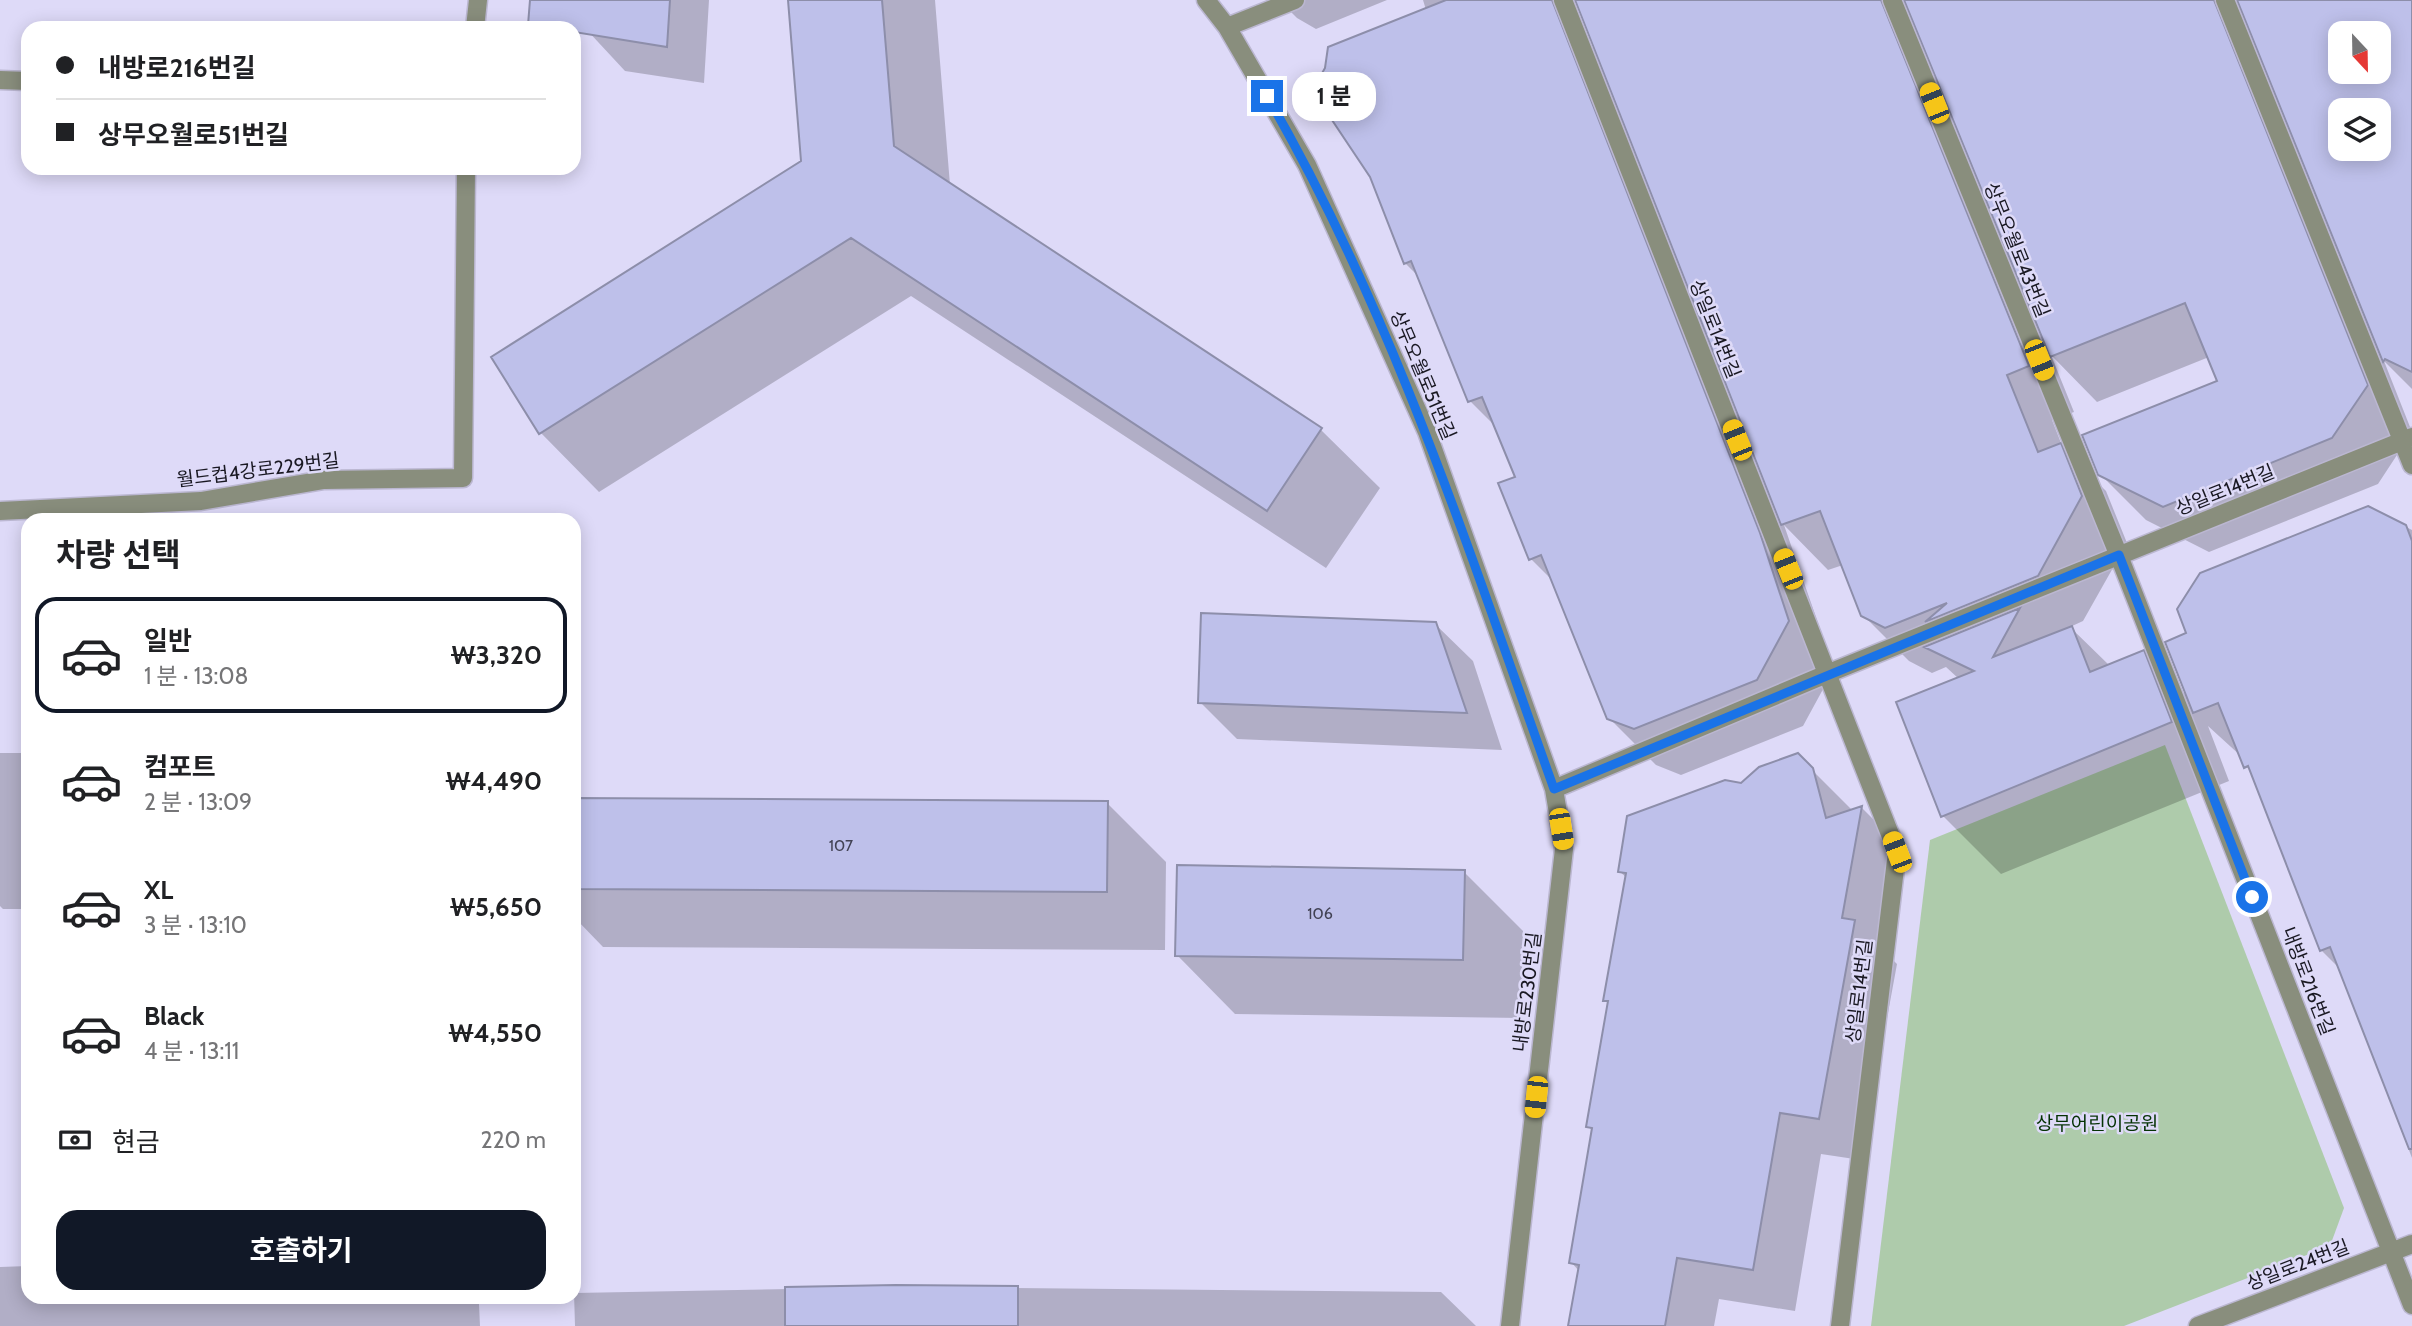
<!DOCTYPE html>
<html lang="ko">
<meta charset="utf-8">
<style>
body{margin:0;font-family:Cabin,"Noto Sans KR",sans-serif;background:#f2f2f2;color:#202124;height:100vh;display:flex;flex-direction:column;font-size:26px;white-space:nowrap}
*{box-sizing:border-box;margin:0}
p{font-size:23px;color:#757577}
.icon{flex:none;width:38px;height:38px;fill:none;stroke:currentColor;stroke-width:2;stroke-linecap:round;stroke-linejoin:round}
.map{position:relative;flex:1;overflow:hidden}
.sheet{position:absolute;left:21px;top:513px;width:560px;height:791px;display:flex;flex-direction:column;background:#fff;border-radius:21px;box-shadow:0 4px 18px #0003}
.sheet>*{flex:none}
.banner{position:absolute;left:21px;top:21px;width:560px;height:154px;border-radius:21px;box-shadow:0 4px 18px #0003;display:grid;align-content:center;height:154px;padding:0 35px;background:#fff}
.needle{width:46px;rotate:158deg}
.tools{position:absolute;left:2328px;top:21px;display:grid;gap:14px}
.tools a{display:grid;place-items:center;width:63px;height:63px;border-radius:14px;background:#fff;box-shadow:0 4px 18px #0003;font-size:35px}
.end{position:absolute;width:32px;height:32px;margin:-16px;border:9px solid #1a73e8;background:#fff;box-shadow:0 0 0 4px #fff}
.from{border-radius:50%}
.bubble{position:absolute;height:49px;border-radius:21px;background:#fff;box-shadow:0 4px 18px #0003;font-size:23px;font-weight:700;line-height:49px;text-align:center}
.car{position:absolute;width:21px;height:42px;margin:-21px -10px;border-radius:9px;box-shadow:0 0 5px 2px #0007;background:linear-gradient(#f5c518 24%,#345 0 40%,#f5c518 0 76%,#345 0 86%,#f5c518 0)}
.banner b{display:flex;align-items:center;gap:24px;height:66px;font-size:26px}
.banner b+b{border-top:2px solid #e0e0e0}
.banner i{width:18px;height:18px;background:#202124}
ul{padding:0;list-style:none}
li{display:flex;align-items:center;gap:21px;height:116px;margin:0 14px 10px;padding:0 21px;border:4px solid transparent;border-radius:21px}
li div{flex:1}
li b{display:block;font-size:26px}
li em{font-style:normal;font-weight:700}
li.current{border-color:#111827}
li>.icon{width:63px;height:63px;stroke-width:1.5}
h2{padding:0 35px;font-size:32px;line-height:84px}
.pay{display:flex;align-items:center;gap:18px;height:77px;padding:0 35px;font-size:26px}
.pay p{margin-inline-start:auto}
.cta{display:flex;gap:14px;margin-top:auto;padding:14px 35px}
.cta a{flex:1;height:80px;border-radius:21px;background:#111827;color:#fff;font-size:28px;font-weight:700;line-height:80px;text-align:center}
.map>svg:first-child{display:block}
.green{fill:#aecbab}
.shadow{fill:#0003;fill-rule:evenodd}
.building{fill:#bec0ea;stroke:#8d8eaa;stroke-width:2;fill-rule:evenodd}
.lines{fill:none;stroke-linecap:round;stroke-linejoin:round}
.street-casing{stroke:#bbb7d1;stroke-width:21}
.street{stroke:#898e7d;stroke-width:18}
.route{stroke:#1a73e8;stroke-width:9}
.labels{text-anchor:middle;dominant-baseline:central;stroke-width:5;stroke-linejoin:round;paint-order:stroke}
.number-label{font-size:16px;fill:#424254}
.street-label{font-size:19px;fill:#191822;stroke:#dedaf8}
.park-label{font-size:19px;fill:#053304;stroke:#dedaf8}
</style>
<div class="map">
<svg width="2412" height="1326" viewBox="0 0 2412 1326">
<rect width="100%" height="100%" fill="#dedaf8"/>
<path class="green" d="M 2165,745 L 2344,1208 L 2330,1246 L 2124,1326 L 1871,1326 L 1930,840 Z"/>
<path class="shadow" d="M 559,0 L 709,0 L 704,83 L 625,71 Z
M 790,0 L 935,0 L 950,185 L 1321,430 L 1380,488 L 1326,568 L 911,296 L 599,492 L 541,433 L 493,357 L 803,162 Z
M 1279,0 L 1387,0 L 1316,29 L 1297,18 Z
M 1423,0 L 1529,0 L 1553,8 L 1598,53 L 1575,0 L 2412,0 L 2412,389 L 2384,361 L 2412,432 L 2378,484 L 2209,552 L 2146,520 L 2100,474 L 2219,382 L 2209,357 L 2097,402 L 2051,355 L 2074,412 L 2052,420 L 2063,448 L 2106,491 L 2127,543 L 2083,621 L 2070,627 L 2110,666 L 2143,653 L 2189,698 L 2189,634 L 2368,508 L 2412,530 L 2412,1158 L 2340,969 L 2321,950 L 2254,775 L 2242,757 L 2208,726 L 2229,781 L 2001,874 L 1943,816 L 1959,679 L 1946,667 L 1932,673 L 1909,661 L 1863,615 L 1843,565 L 1828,570 L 1784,525 L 1834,669 L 1803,726 L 1681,775 L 1656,765 L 1609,718 L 1555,583 L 1531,559 L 1517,478 L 1497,428 L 1470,401 L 1420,278 L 1405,263 L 1426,10 ZM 2340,33 L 2378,33 L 2378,72 L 2340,72 ZM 2340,110 L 2378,110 L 2378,149 L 2340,149 Z
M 1435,624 L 1473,661 L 1502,750 L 1237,739 L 1200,702 Z
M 0,753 L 28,753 L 28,909 L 3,909 L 0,906 Z
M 1797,755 L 1853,811 L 1862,808 L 1903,849 L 1885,952 L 1897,964 L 1861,1160 L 1821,1154 L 1795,1311 L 1719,1299 L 1714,1326 L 1570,1326 L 1579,1271 L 1571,1262 L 1593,1131 L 1588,1126 L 1627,878 L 1619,871 L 1742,785 Z
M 574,800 L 1107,803 L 1166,862 L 1165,950 L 603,947 L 574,917 Z
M 1464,872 L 1523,931 L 1521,1018 L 1235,1014 L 1177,955 Z
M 28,1266 L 28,1297 L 472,1297 L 479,1304 L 480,1326 L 0,1326 L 0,1267 Z
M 896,1287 L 1441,1292 L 1476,1326 L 575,1326 L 574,1293 Z"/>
<path class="building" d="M 530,0 L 670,0 L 667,47 L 574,32 L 574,28 L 528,25 Z
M 788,0 L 882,0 L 894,146 L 1322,428 L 1267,511 L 851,238 L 539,434 L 491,357 L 801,161 Z
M 1446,0 L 1552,0 L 1760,533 L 1789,621 L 1757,680 L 1634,729 L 1607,719 L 1541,555 L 1529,560 L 1498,483 L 1515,477 L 1482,397 L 1468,402 L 1411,261 L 1404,264 L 1370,177 L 1332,120 L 1317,82 L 1325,68 L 1328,47 Z
M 1575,0 L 1881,0 L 2029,366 L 2007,375 L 2038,452 L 2061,443 L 2082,496 L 2038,576 L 1925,622 L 1947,603 L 1885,628 L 1861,616 L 1820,511 L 1781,525 Z
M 1904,0 L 2214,0 L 2368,385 L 2332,438 L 2163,507 L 2098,475 L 2082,435 L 2217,381 L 2185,303 L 2050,357 Z
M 2237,0 L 2412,0 L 2412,372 L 2385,359 L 2383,362 ZM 2340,33 L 2378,33 L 2378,72 L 2340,72 ZM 2340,110 L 2378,110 L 2378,149 L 2340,149 Z
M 2368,506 L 2406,525 L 2412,541 L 2412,1149 L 2409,1149 L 2330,947 L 2320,951 L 2248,766 L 2244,768 L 2218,703 L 2193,713 L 2165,642 L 2186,633 L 2177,609 L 2200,573 Z
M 2020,608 L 1993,657 L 2072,626 L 2090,672 L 2144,650 L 2172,722 L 1941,817 L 1896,702 L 1974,671 L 1924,647 Z
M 1201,613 L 1436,622 L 1467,713 L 1198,703 Z
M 1798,753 L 1813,768 L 1826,818 L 1862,806 L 1842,918 L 1855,920 L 1819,1119 L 1780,1113 L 1753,1270 L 1677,1258 L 1665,1326 L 1568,1326 L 1579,1265 L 1569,1263 L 1592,1128 L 1586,1127 L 1608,1001 L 1603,1001 L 1626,873 L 1618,872 L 1627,816 L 1725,780 L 1741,783 L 1759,767 Z
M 574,798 L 1108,801 L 1107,892 L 574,889 Z
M 1177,865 L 1465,870 L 1463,960 L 1175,956 Z
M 896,1285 L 1018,1286 L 1018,1326 L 785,1326 L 785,1287 Z"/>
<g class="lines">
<g class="street-casing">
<path id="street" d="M 1206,0 L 1227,27 L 1307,165 L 1427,432 L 1554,789 L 1564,849 L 1510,1326
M 1563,0 L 1897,852 L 1840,1326
M 1892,0 L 2119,556 L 2412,1305
M 2225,0 L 2412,465
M 1227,27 L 1295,0
M 475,28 L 478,0
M 0,80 L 28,81
M 0,511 L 201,501 L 324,480 L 463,478 L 466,168
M 1554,789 L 1829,673 L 2412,437
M 2198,1326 L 2412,1244"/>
</g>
<use href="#street" class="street"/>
</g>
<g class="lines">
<path class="route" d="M 1267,96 C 1393,313 1470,554 1554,789 L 2119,555 L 2252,897"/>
</g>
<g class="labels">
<g class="number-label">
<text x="841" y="845">107</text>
<text x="1320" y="913">106</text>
</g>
<g class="street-label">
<text transform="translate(2017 250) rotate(68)">상무오월로43번길</text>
<text transform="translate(1715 329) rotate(68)">상일로14번길</text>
<text transform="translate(1423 375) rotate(67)">상무오월로51번길</text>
<text transform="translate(258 470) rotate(-7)">월드컵4강로229번길</text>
<text transform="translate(2225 490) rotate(-22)">상일로14번길</text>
<text transform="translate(2308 981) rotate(69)">내방로216번길</text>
<text transform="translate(1859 991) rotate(-83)">상일로14번길</text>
<text transform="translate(1527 992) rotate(-83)">내방로230번길</text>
<text transform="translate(2298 1265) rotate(-21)">상일로24번길</text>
</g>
<g class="park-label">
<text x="2097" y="1123">상무어린이공원</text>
</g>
</g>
</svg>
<div class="tools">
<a><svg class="needle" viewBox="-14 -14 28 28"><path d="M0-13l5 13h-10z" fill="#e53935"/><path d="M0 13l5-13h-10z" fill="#757577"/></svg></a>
<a><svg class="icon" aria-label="layers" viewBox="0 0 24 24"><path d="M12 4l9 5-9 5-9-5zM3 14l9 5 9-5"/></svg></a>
</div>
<i class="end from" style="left:2252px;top:897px"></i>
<i class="end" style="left:1267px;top:96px"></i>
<div class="bubble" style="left:1292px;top:72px;width:84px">1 분</div>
<i class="car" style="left:1934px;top:103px;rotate:338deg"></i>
<i class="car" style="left:2039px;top:360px;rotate:158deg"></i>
<i class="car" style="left:1737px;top:440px;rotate:338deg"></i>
<i class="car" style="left:1788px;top:569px;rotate:338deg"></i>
<i class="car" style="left:1561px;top:829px;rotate:171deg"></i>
<i class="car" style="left:1897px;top:852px;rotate:339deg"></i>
<i class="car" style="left:1536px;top:1097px;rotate:186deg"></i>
<div class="banner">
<b><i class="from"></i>내방로216번길</b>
<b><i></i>상무오월로51번길</b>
</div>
<section class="sheet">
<h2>차량 선택</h2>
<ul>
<li class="current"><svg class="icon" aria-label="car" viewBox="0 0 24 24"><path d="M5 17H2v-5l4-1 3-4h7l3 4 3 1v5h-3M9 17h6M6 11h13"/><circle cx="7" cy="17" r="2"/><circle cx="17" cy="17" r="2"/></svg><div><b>일반</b><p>1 분 · 13:08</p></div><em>₩3,320</em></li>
<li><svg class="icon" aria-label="car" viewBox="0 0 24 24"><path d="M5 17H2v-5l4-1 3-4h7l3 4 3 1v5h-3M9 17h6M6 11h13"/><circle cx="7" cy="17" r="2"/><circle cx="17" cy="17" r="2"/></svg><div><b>컴포트</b><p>2 분 · 13:09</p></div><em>₩4,490</em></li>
<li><svg class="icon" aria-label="car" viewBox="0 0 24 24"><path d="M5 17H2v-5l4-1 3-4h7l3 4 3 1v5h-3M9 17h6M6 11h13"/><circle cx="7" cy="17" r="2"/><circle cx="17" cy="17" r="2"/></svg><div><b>XL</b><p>3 분 · 13:10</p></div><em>₩5,650</em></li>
<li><svg class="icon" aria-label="car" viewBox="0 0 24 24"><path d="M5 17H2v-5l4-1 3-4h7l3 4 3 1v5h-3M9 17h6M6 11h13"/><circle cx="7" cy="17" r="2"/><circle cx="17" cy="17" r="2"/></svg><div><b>Black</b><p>4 분 · 13:11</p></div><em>₩4,550</em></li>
</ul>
<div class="pay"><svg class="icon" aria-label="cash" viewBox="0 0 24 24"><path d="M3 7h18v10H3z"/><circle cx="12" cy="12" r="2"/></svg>현금<p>220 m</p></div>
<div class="cta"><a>호출하기</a></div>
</section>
</div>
